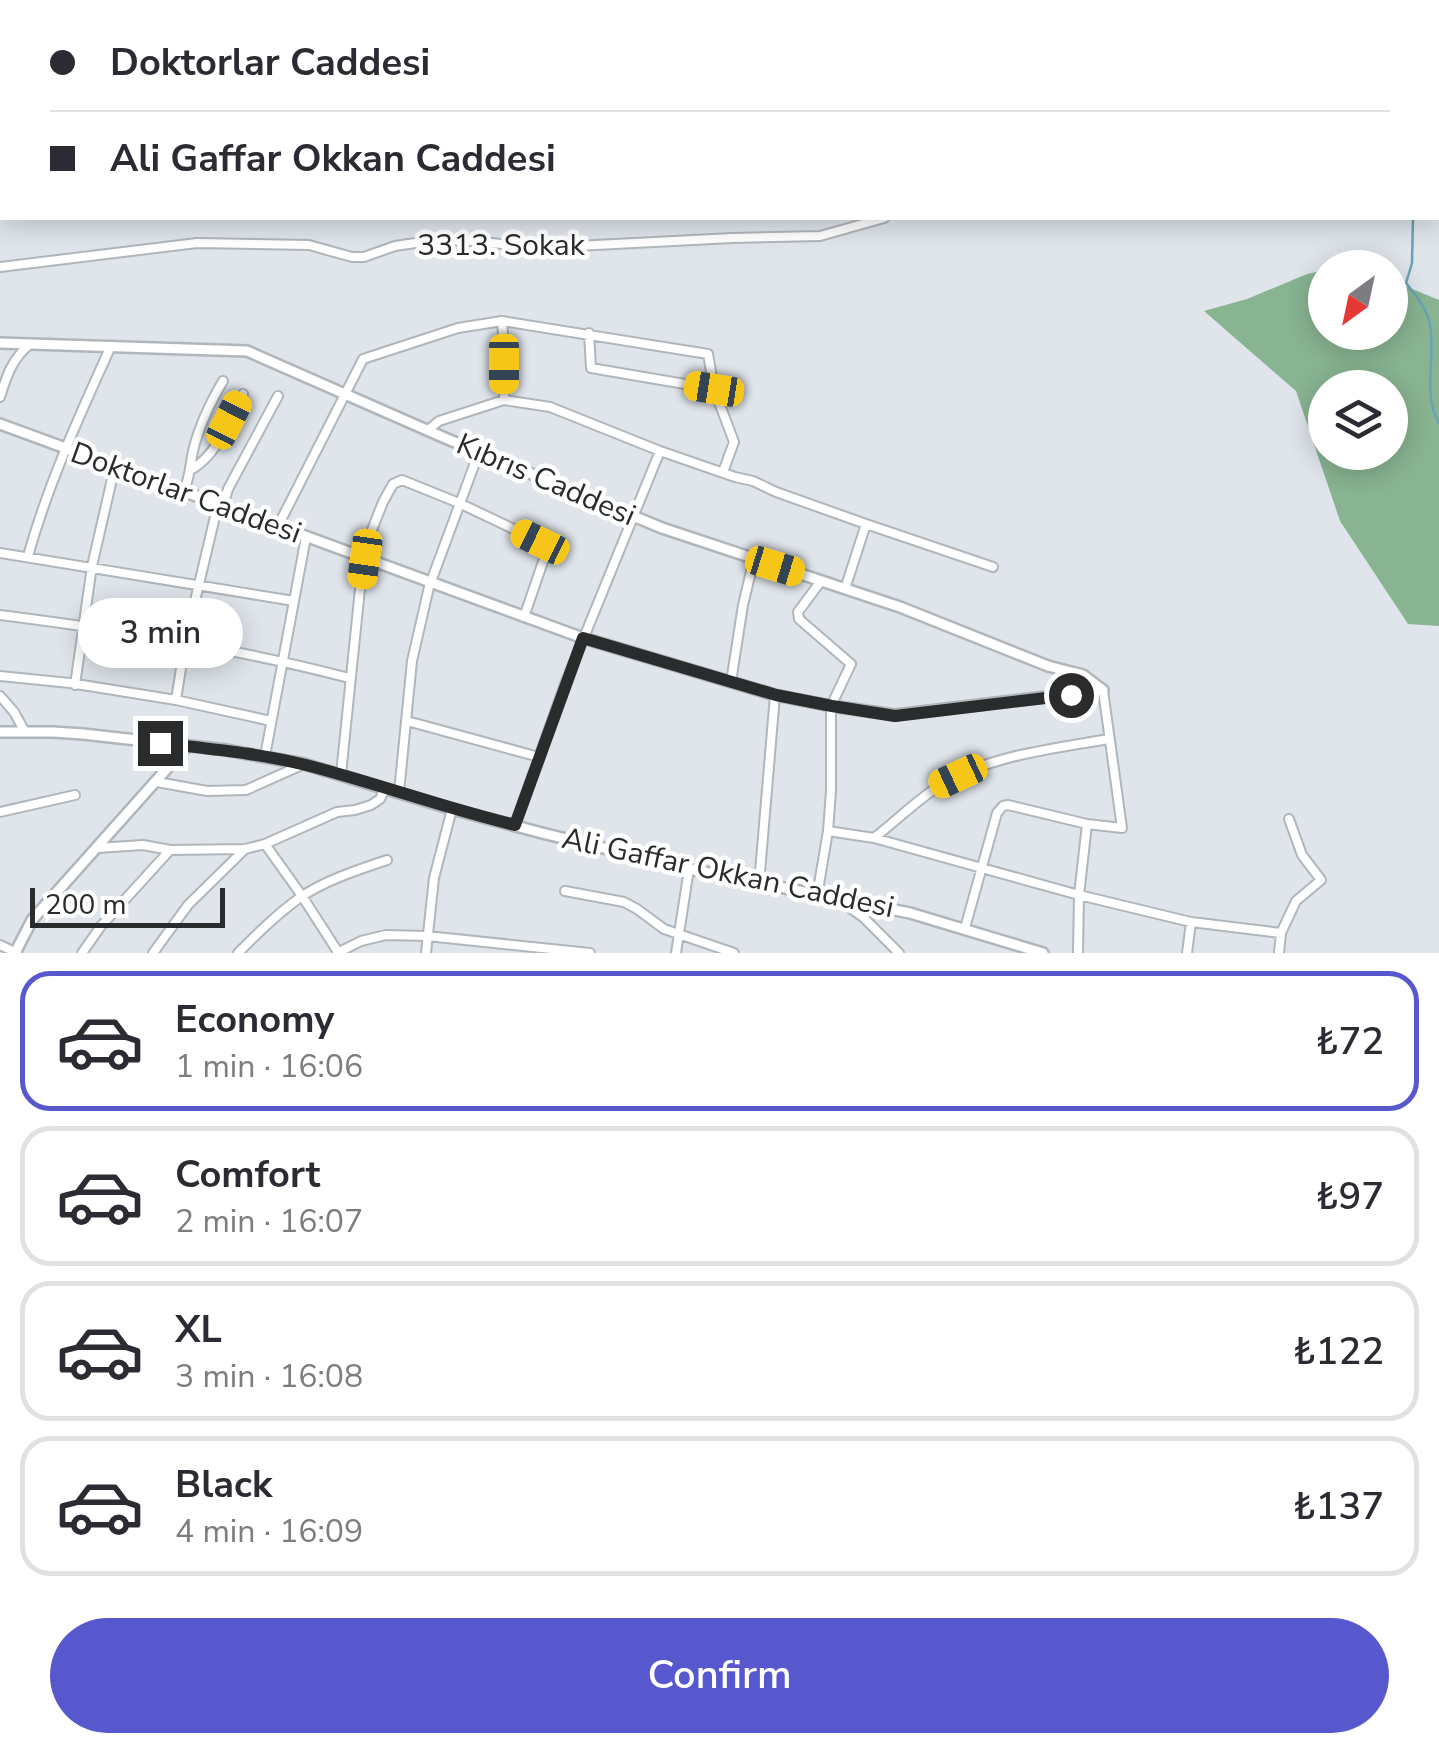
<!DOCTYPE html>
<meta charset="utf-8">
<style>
body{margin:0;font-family:"Nunito Sans",sans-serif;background:#f7f7f7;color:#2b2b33;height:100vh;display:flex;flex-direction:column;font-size:38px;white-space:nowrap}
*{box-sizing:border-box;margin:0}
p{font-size:32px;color:#7c7c81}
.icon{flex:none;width:55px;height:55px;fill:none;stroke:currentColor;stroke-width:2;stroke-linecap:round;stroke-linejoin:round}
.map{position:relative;height:953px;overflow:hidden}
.details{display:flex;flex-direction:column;background:#fff;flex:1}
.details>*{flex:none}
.top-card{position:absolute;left:0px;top:0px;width:1440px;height:220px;box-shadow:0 5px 25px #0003;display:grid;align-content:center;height:220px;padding:0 50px;background:#fff}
.needle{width:65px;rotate:213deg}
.controls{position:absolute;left:1308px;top:250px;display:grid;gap:20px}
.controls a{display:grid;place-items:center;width:100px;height:100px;border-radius:50%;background:#fff;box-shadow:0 5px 25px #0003;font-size:50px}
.scale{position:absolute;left:30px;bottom:25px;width:195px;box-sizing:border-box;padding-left:10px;border:5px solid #292b2d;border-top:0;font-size:28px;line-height:35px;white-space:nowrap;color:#292b2d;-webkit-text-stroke:8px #fff;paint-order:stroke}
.end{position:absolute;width:45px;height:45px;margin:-22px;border:12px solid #292b2d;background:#fff;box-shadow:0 0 0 5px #fff}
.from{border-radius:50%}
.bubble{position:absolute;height:70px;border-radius:35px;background:#fff;box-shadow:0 5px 25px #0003;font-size:32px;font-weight:600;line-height:70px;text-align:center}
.car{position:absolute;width:30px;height:60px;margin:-30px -15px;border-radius:12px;box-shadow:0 0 8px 2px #0007;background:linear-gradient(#f5c518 24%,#345 0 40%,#f5c518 0 76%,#345 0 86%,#f5c518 0)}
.top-card b{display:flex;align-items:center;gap:35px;height:95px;font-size:38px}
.top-card b+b{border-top:2px solid #e1e1e2}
.top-card i{width:25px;height:25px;background:#2b2b33}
ul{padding:18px 0 0;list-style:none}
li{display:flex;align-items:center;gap:30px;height:140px;margin:0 20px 15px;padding:0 30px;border:5px solid #e1e1e2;border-radius:30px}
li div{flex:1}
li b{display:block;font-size:38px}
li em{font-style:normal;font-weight:600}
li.selected{border-color:#5757ce}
li>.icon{width:90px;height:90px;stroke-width:1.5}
.button{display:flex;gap:20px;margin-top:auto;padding:20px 50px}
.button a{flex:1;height:115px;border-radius:60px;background:#5757ce;color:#fff;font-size:40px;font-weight:600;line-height:115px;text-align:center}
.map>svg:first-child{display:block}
.forest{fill:#88b492;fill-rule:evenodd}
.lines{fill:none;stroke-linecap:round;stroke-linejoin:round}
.stream{stroke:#69a3b8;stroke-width:2.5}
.minor-casing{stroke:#b0b7bc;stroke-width:12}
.tertiary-casing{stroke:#b0b7bc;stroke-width:14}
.minor{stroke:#fff;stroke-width:8}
.tertiary{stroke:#fff;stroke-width:9}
.route{stroke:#292b2d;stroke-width:12}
.labels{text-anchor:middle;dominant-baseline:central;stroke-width:9;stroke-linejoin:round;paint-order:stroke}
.street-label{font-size:30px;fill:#292b2d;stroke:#fff}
</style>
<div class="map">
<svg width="1439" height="953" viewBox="0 0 1439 953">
<rect width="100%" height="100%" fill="#dfe5eb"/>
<path class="forest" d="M 1325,270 L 1325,332 L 1390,332 L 1390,280 L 1439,300 L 1439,626 L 1408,624 L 1340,521 L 1296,391 L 1204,311 L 1247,299 L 1307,274 ZM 1325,388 L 1390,388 L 1390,452 L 1325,452 Z"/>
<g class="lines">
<path class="stream" d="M 0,175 L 2,175
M 1413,218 L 1412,263 L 1406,283 C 1416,296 1427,308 1430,325 C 1436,356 1422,395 1439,423"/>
<g class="minor-casing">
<path id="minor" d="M 0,267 L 197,243 L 309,245 L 352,257 L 364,257 L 395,246 L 436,240 L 474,241 L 537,248 L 732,238 L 820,236 L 884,218
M 502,321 L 505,359 L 504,400
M 589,333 L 591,368 L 714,389
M 0,397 C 7,375 12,359 30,344
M 428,430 L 439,421 L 504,400 L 550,407 L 660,451 L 735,477 L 753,481 L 776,492 L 866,524 L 993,567
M 192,469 C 218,454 229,420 243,394
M 184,491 C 190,476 190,466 193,451 C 199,426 210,403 223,381
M 223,506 L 228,489 L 278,396
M 278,526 L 363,359 L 458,328 L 502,321 L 708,354 L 714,389 L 734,442 L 723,472
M 0,553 L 294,601
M 28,556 C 49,481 79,417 111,346
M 845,589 L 866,524
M 0,615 C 117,630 235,648 349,678
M 0,676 L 70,683 L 176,700 L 271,721
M 731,682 L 743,605 L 754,559
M 75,685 L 92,566 L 115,466
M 0,696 L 14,712 L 25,732
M 176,700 L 185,643 L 218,504
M 407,721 L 539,757
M 265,756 L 306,537
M 341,774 L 364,550 L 383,502 L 393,484 L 402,480 L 459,503 L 541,542 L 546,553 L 524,617
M 157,782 L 207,791 L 246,790 L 304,764
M 399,792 L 412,661 L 429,587 L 479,452
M 0,812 L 75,795
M 515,825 L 565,684 L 660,451
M 828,831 L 874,838 C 896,821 918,799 942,784 C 992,755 1052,749 1108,739
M 874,838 L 1079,895 L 1191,922 L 1281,933
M 265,844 L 302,896 L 338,952
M 97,848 L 143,845 L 170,850 L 245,849 L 265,844 L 337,812 L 355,810 L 371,805 L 380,799 L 385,788
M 759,884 L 775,695
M 565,891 L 624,902 L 637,909 L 664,929 L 734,953
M 817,896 L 828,831 L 831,791 L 831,706 L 851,664 L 799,619 L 798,612 L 821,581
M 837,899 L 863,917 L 899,953
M 965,928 L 997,813 L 1003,806 L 1008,805 L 1087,824 L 1122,828 L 1103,690
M 0,945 L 17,953
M 82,953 L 101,926 L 170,850
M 153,953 L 188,905 L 245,849
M 238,953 C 257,934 276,915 298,899 C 323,881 357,870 387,860
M 337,953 L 361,941 L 386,935 L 427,936 L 590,953
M 426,953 L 434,878 L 452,809
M 676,953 L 689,869
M 1078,953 L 1079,895 L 1087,824
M 1187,953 L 1191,922
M 1279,953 L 1281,933 L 1296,901 L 1321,880 L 1302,855 L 1289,819"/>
</g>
<g class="tertiary-casing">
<path id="tertiary" d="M 0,343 L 247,351 L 445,438 L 662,528 L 900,607 L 1048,666 L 1083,675 L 1103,690 L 895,715 L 831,706 L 775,695 L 583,638 L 0,424
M 0,732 L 53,732 L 83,734 L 226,750 L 304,764 L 452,809 L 542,833 L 689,869 L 910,913 L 1043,953
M 15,953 L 32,920 L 187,746"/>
</g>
<use href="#minor" class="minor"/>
<use href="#tertiary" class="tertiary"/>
</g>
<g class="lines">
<path class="route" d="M 160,743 C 209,749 258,753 306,765 C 376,783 444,808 515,825 L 583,638 L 776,695 L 832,706 L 895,716 L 1071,695"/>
</g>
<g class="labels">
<g class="street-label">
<text x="501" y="245">3313. Sokak</text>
<text transform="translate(546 480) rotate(23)">Kıbrıs Caddesi</text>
<text transform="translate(186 493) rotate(20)">Doktorlar Caddesi</text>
<text transform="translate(728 873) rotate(12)">Ali Gaffar Okkan Caddesi</text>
</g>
</g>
</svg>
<div class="controls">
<a><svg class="needle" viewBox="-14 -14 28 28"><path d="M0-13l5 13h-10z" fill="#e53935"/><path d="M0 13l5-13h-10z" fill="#7c7c81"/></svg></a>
<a><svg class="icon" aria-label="layers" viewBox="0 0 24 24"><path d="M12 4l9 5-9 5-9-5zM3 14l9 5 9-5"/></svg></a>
</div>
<div class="scale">200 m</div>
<i class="end from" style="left:1071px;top:695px"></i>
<i class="end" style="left:160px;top:743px"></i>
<div class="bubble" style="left:78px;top:598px;width:165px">3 min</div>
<i class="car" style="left:504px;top:364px;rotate:180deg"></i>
<i class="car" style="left:714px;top:389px;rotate:279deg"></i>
<i class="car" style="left:229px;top:420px;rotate:27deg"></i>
<i class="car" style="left:540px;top:542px;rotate:296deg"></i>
<i class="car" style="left:365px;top:559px;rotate:188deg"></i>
<i class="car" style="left:775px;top:566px;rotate:107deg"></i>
<i class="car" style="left:958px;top:776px;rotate:245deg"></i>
<div class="top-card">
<b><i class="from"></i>Doktorlar Caddesi</b>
<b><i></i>Ali Gaffar Okkan Caddesi</b>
</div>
</div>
<section class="details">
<ul>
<li class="selected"><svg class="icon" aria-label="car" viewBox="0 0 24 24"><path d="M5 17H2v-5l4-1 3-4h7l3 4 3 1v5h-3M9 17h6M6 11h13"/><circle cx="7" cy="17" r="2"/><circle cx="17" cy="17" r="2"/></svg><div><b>Economy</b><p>1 min · 16:06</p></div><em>₺72</em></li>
<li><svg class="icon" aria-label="car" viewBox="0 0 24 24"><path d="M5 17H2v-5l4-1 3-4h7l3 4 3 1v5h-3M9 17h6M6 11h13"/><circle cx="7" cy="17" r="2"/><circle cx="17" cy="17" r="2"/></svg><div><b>Comfort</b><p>2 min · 16:07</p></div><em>₺97</em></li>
<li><svg class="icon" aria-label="car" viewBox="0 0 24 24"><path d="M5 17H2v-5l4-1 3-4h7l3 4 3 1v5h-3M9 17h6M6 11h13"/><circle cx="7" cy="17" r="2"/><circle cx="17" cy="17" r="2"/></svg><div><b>XL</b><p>3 min · 16:08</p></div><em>₺122</em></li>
<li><svg class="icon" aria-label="car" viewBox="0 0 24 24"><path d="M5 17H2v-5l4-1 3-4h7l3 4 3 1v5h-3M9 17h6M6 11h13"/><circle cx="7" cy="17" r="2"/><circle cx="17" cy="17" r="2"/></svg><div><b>Black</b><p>4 min · 16:09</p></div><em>₺137</em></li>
</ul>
<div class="button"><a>Confirm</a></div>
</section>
